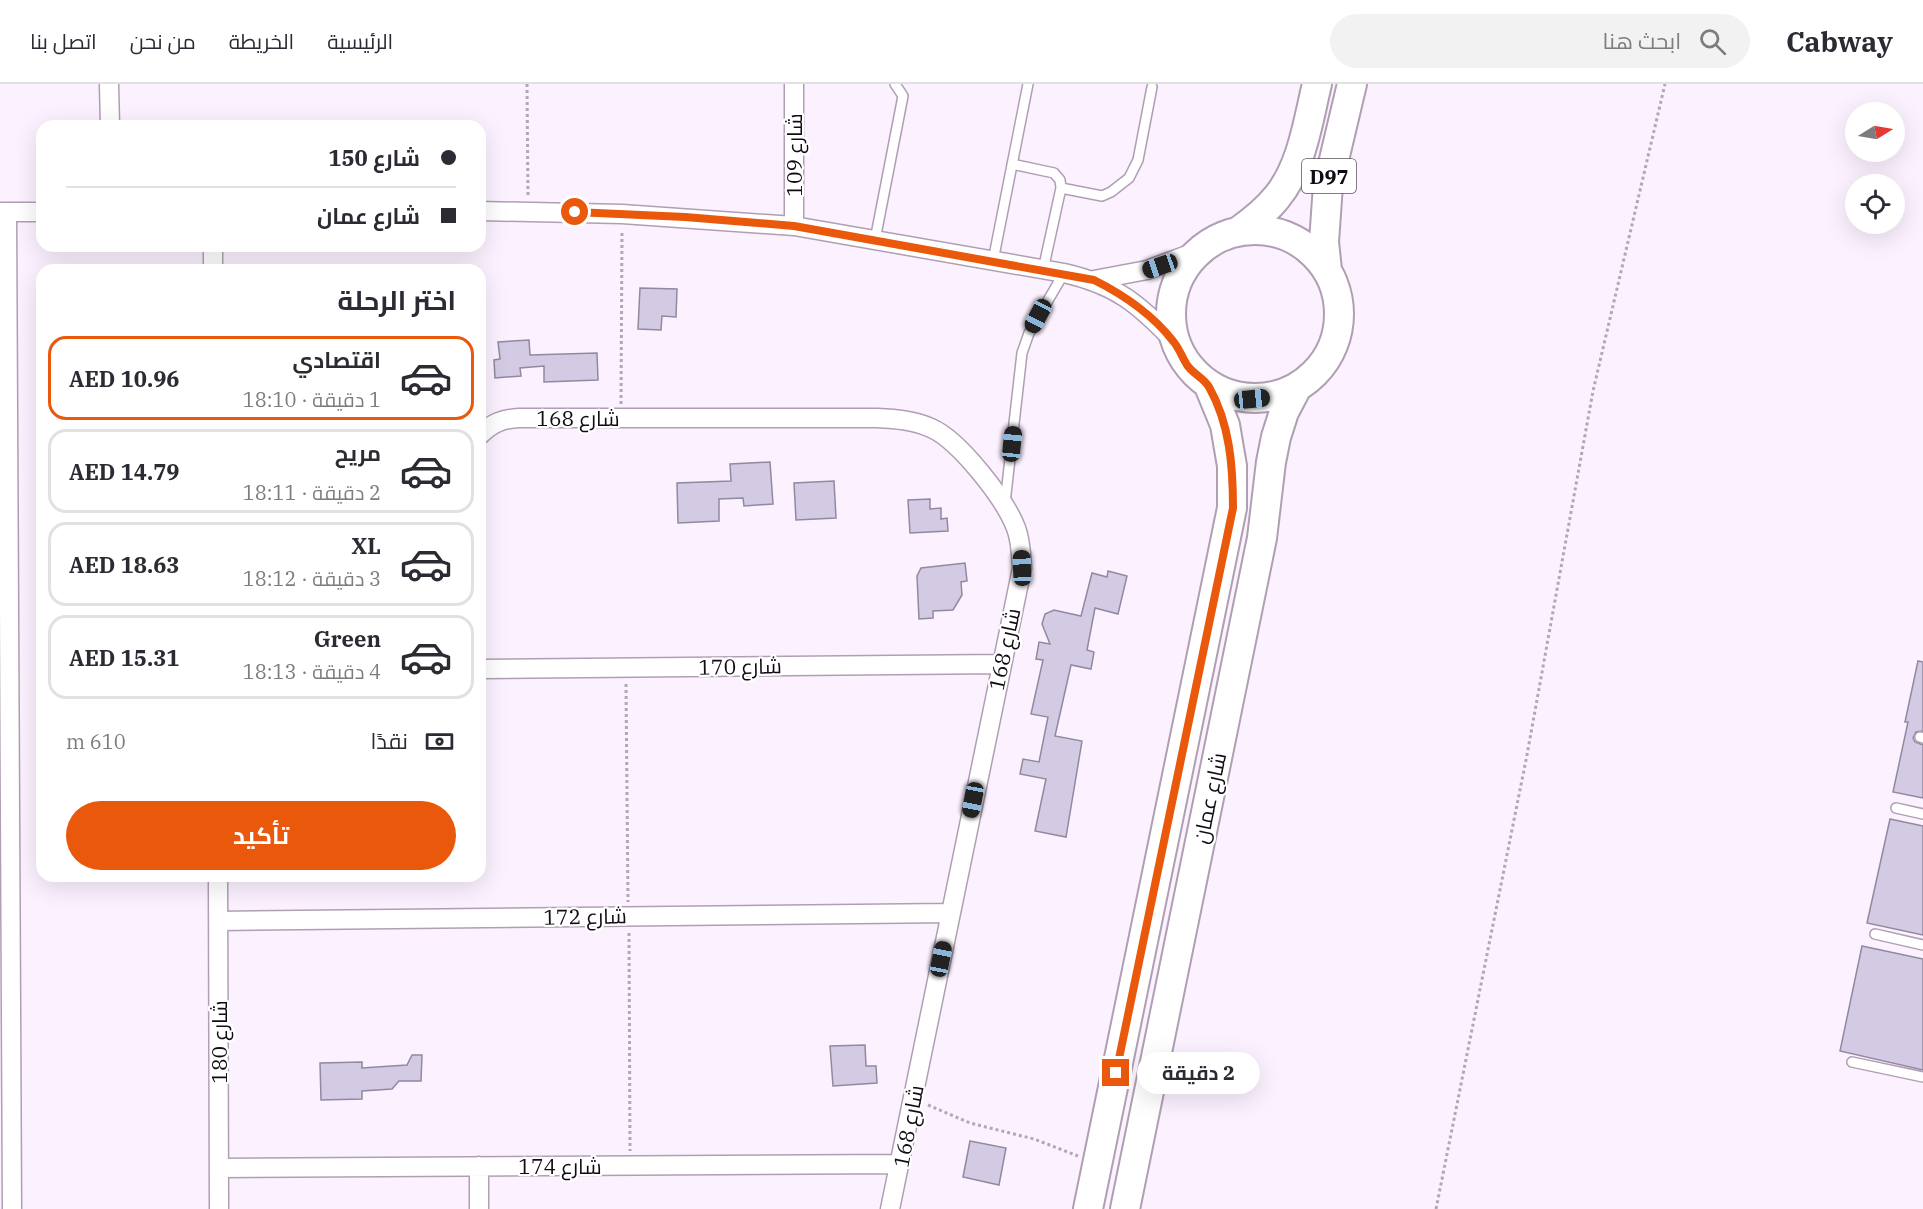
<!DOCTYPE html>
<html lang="ar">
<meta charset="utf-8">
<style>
body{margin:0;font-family:"IBM Plex Serif",Cairo,serif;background:#f2f2f3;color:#2b2b33;direction:rtl;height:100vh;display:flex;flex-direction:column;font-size:22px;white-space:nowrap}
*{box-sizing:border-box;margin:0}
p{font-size:20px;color:#7c7c81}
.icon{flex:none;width:33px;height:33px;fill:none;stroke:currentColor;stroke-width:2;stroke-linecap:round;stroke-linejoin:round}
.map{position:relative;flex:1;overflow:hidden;direction:ltr}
.panel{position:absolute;left:36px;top:180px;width:450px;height:618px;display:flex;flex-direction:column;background:#fff;border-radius:18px;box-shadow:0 6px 24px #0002;direction:rtl}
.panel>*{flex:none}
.banner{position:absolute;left:36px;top:36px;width:450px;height:132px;border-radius:18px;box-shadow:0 6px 24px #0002;direction:rtl;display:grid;align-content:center;height:132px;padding:0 30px;background:#fff}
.needle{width:39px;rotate:79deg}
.buttons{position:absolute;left:1845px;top:18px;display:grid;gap:12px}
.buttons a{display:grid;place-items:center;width:60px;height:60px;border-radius:50%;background:#fff;box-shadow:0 6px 24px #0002;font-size:30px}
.end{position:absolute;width:27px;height:27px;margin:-14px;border:8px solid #ea580c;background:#fff;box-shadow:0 0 0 3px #fff}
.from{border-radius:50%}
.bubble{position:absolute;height:42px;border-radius:21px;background:#fff;box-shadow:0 6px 24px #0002;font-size:20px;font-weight:700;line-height:42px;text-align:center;direction:rtl}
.car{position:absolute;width:18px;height:36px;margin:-18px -9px;border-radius:8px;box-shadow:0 0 4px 2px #0007;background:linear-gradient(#222 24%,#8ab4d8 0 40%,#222 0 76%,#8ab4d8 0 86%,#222 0)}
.banner b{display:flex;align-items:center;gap:21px;height:57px;font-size:22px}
.banner b+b{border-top:2px solid #e1e1e2}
.banner i{width:15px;height:15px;background:#2b2b33}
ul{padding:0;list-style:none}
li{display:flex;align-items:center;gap:18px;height:84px;margin:0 12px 9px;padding:0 18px;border:3px solid #e1e1e2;border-radius:18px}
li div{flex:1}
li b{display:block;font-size:22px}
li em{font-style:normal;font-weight:700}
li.selected{border-color:#ea580c}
li>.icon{width:54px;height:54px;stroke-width:1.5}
h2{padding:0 30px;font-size:27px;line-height:72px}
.pay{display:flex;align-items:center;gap:15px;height:66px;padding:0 30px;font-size:22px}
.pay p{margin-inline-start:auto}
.action{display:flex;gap:12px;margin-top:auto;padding:12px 30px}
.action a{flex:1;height:69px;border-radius:36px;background:#ea580c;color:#fff;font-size:24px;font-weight:700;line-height:69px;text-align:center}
header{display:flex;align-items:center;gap:36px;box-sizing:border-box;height:84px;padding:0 30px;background:#fff;border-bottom:2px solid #e1e1e2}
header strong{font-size:28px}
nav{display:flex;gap:33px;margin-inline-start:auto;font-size:21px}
.search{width:420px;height:54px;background:#f2f2f3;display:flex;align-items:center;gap:15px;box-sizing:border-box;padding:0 21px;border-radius:33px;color:#7c7c81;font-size:22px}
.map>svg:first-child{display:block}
.building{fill:#d3cbe4;stroke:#9189a0;stroke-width:1.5}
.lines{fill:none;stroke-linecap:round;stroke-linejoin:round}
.service-casing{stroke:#b09fb3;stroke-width:12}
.minor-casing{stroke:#b09fb3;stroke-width:21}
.primary-casing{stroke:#b09fb3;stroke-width:32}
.path{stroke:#b1a8b4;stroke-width:3;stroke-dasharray:3 3;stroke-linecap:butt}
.service{stroke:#fff;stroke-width:9}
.minor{stroke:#fff;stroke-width:18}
.primary{stroke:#fff;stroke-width:28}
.route{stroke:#ea580c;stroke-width:8}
.labels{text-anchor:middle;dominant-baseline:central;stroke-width:4.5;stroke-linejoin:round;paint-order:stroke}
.shield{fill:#fff;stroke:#58545a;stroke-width:1.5}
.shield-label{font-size:20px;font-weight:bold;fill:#110b13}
.street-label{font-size:21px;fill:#110b13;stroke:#fff}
</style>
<header>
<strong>Cabway</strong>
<div class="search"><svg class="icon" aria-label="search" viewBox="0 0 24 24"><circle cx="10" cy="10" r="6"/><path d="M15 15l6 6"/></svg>ابحث هنا</div>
<nav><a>الرئيسية</a><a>الخريطة</a><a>من نحن</a><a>اتصل بنا</a></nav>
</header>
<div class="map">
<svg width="1923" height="1125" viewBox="0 0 1923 1125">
<rect width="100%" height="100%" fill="#fcf1ff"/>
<path class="building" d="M 640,204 L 677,205 L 676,233 L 662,232 L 661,246 L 638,245 Z
M 529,256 L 530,271 L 597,269 L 598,296 L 544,298 L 544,282 L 520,284 L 521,292 L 495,294 L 494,276 L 500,275 L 498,258 Z
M 770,378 L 773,420 L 744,422 L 743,414 L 719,415 L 719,437 L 678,439 L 677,399 L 731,397 L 730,380 Z
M 834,397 L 836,434 L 796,436 L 794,399 Z
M 930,415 L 930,425 L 941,424 L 941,435 L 947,434 L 948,447 L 910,449 L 908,416 Z
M 965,479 L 967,497 L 961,498 L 962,511 L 953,526 L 933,527 L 933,534 L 919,535 L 917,492 L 921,484 Z
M 1108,487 L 1127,492 L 1118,530 L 1095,524 L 1087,566 L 1094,568 L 1091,585 L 1071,581 L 1055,652 L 1082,657 L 1066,753 L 1035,747 L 1046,695 L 1020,690 L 1023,675 L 1039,678 L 1048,633 L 1031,630 L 1043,576 L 1036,575 L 1039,558 L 1050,560 L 1042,540 L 1045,530 L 1054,526 L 1081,532 L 1092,489 L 1107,493 Z
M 1918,577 L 1923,578 L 1923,647 L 1916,648 L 1913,654 L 1915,658 L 1923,661 L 1923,714 L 1893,708 L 1908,638 L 1905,638 Z
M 1890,735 L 1923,742 L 1923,851 L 1867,839 Z
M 1862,862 L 1923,875 L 1923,986 L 1840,967 Z
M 865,961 L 866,982 L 876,982 L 877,999 L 833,1002 L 830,962 Z
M 412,971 L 422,971 L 421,997 L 399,997 L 392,1005 L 362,1007 L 362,1015 L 321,1016 L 320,979 L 362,978 L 362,984 L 407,981 Z
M 970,1057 L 1006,1064 L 999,1101 L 963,1093 Z"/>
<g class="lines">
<g class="service-casing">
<path id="service" d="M 1012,80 L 1054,89 L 1060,96 L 1061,104 L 1043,186
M 1061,104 L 1102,112 L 1111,108 L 1129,94 L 1138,76 L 1152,3
M 875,156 L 903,12 L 895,0
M 993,177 L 1028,0
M 1005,419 L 1022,269 L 1029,249 L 1064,189
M 1920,653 L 1923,654
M 1896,724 L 1923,730
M 1875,850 L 1923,861
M 1852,978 L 1923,993"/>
</g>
<g class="minor-casing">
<path id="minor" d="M 109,0 L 110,42
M 794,0 L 794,142
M 480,127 L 622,130 L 794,142 L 1064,189 C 1116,201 1138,219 1175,258
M 0,128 L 42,128
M 7,128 L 12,1125
M 213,162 L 213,186
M 1094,196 L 1147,186 L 1198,167
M 480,351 C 492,339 502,335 519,334 L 877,334 C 896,335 913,336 931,344 C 959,356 1005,415 1016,444 C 1021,457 1021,470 1022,484 L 890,1125
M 480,585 L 1001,580
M 218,792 L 219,1125
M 219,837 L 951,829
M 479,1082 L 479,1125
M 219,1084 L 900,1080"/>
</g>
<g class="primary-casing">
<path id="primary" d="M1171 230a84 84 0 1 1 168 0a84 84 0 1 1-168 0Z
M 1239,147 C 1253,137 1266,127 1277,113 C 1302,83 1308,37 1317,0
M 1327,186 L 1324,158 L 1328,101 L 1352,0
M 1088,1125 L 1232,424 L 1232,382 L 1225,341 L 1209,302
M 1125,1125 L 1262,454 L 1271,378 L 1276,353 L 1284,328 L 1296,305"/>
</g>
<path class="path" d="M 527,0 L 528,113
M 621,320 L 622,146
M 626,600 L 628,818
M 629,849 L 630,1067
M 928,1021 L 970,1039 L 1034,1055 L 1078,1072
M 1436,1125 L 1527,671 L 1593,307 L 1665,0"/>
<use href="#service" class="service"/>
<use href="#minor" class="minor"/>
<use href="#primary" class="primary"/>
</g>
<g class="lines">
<path class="route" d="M 575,128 L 685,133 L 794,142 L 1094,196 C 1124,211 1152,230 1173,257 C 1179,264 1182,273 1187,281 C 1193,290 1204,294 1209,303 C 1230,340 1233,383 1233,424 L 1116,989"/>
</g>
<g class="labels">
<rect class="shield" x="1302" y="75" width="54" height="34" rx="4.5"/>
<g class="shield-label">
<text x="1329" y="92">D97</text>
</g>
<g class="street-label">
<text transform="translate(794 71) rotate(-90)">شارع 109</text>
<text x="578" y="334">شارع 168</text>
<text transform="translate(1004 565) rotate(-78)">شارع 168</text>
<text transform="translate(740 582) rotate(-1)">شارع 170</text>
<text transform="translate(1209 714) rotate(-78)">شارع عمان</text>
<text transform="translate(585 832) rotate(-1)">شارع 172</text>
<text transform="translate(219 958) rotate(-90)">شارع 180</text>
<text transform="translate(908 1042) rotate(-79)">شارع 168</text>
<text x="560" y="1082">شارع 174</text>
</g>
</g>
</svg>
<div class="buttons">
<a><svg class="needle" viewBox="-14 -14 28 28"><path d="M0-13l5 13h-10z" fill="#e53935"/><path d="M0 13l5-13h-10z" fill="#7c7c81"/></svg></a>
<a><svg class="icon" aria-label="locate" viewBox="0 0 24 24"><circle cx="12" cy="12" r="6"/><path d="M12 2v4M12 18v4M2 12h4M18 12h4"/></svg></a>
</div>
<i class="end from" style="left:575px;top:128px"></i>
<i class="end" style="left:1116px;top:989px"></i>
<div class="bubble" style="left:1137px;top:968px;width:123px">2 دقيقة</div>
<i class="car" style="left:1160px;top:182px;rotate:251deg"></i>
<i class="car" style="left:1038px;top:232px;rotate:208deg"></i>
<i class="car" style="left:1252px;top:315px;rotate:84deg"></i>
<i class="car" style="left:1012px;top:360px;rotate:6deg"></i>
<i class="car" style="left:1022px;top:484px;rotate:358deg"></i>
<i class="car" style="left:973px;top:716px;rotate:191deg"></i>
<i class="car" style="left:941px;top:875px;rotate:11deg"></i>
<div class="banner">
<b><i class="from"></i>شارع 150</b>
<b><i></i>شارع عمان</b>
</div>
<section class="panel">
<h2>اختر الرحلة</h2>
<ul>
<li class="selected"><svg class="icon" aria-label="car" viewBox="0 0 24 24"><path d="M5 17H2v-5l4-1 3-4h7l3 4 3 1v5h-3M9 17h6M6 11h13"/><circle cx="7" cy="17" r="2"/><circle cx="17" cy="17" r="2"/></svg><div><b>اقتصادي</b><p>1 دقيقة · 18:10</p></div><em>AED 10.96</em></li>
<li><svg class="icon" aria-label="car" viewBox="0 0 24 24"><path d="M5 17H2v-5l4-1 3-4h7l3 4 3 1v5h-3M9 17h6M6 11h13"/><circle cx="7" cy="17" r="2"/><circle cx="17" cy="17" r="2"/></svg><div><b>مريح</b><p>2 دقيقة · 18:11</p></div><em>AED 14.79</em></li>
<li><svg class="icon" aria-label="car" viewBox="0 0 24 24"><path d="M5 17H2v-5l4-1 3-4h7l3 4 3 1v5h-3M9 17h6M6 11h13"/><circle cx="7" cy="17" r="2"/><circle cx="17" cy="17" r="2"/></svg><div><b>XL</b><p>3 دقيقة · 18:12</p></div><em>AED 18.63</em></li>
<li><svg class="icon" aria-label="car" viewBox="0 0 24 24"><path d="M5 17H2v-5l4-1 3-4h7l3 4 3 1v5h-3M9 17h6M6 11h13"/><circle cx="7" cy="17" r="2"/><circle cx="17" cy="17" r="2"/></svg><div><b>Green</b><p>4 دقيقة · 18:13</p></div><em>AED 15.31</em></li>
</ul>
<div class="pay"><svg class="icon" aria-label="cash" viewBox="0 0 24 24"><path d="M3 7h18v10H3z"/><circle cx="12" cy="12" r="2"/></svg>نقدًا<p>610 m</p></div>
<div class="action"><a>تأكيد</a></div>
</section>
</div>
